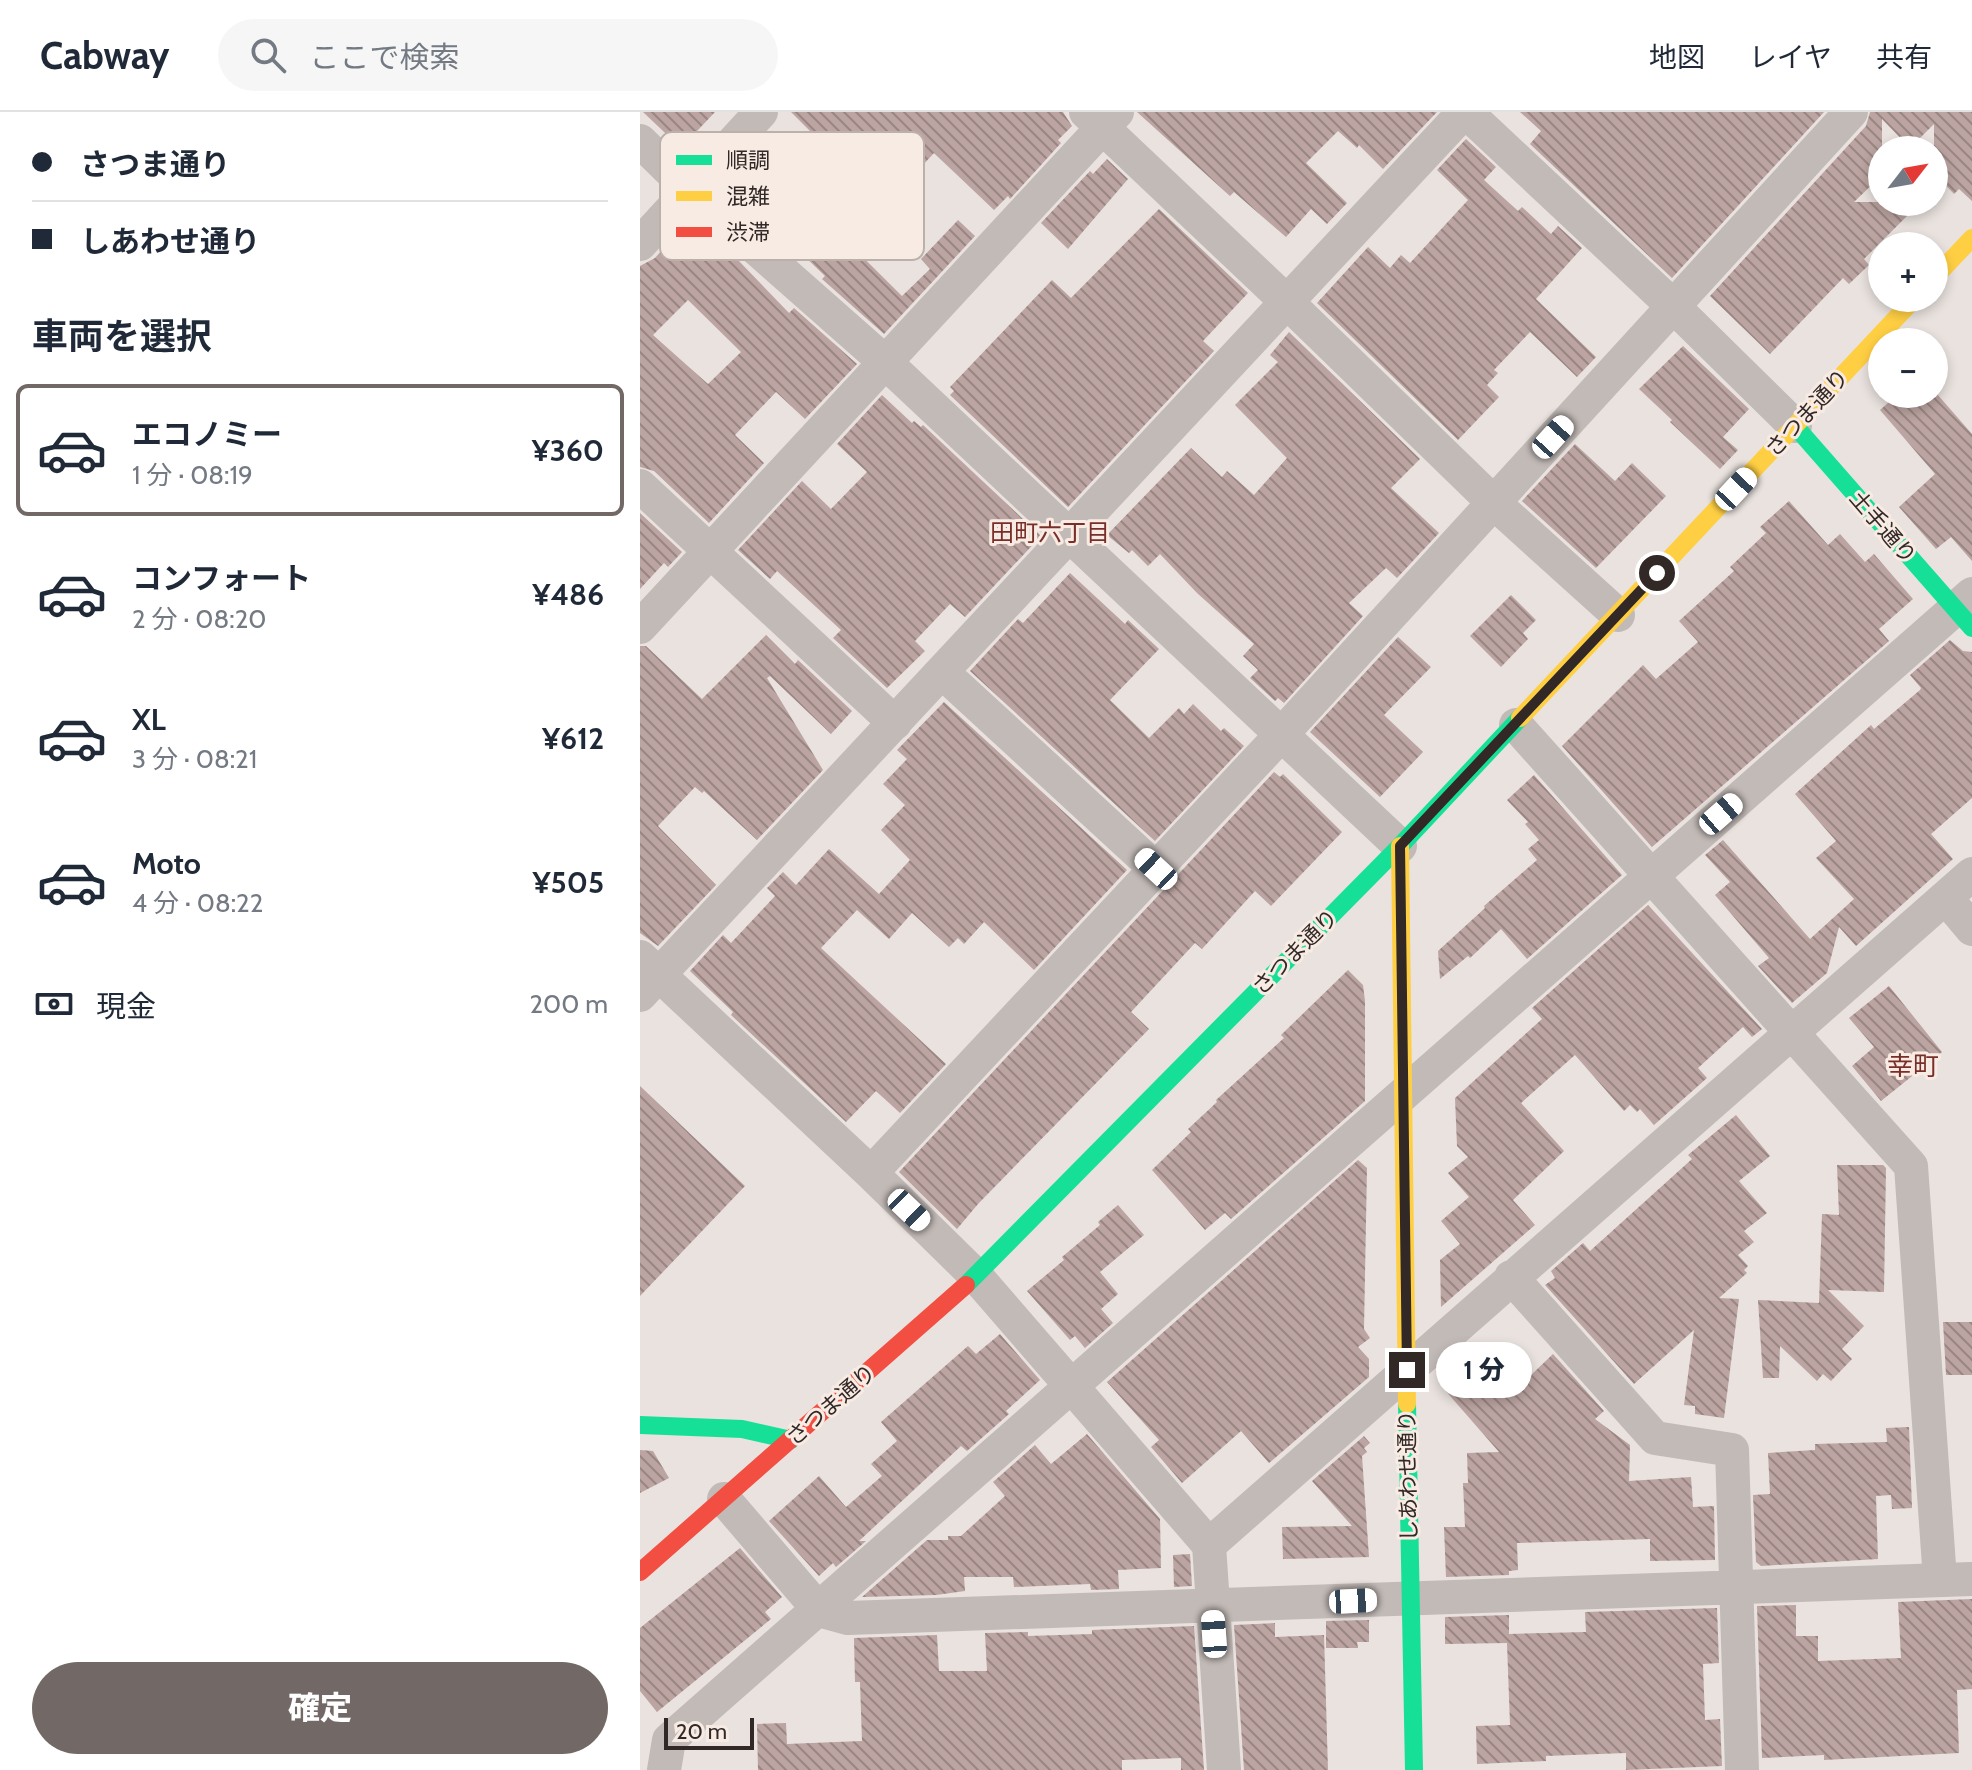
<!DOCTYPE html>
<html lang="ja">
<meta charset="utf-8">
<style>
body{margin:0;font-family:Cabin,"Noto Sans JP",sans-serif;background:#f6f6f7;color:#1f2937;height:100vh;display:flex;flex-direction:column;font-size:30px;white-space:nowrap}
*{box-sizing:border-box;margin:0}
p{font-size:26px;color:#747a83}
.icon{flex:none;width:44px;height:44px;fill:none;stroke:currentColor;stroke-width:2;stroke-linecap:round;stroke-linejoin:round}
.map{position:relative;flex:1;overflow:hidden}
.drawer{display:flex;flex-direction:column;background:#fff;width:640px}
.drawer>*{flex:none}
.banner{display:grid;align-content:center;height:176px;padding:0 32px;background:#fff}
.needle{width:52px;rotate:59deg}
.buttons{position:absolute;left:1228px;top:24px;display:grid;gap:16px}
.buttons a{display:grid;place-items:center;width:80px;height:80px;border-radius:50%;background:#fff;box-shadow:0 4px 12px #0003;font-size:40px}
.scale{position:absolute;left:24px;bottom:20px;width:90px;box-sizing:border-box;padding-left:8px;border:4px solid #322826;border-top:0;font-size:22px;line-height:28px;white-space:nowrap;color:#322826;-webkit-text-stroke:6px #f7ebe4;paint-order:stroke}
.end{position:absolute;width:36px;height:36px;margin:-18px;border:10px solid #322826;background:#fff;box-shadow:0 0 0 4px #fff}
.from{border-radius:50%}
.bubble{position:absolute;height:56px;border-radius:28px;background:#fff;box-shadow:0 4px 12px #0003;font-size:26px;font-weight:800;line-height:56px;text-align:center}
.car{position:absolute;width:24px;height:48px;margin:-24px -12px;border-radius:10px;box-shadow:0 0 6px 2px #0007;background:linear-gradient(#fff 24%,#345 0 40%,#fff 0 76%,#345 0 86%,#fff 0)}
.banner b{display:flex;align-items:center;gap:28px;height:76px;font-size:30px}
.banner b+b{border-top:2px solid #e0e1e3}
.banner i{width:20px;height:20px;background:#1f2937}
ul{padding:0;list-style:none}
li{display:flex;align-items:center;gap:24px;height:132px;margin:0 16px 12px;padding:0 16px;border:4px solid transparent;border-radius:12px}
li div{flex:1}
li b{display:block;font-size:30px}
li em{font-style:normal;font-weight:800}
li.current{border-color:#726966}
li>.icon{width:72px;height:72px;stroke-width:1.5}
h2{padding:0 32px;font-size:36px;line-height:96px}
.pay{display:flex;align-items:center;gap:20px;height:88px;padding:0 32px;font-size:30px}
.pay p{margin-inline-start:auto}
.button{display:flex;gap:16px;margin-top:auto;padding:16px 32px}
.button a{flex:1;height:92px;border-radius:48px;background:#726966;color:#fff;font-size:32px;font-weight:800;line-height:92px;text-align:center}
header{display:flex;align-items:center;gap:48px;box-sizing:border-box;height:112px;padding:0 40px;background:#fff;border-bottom:2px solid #e0e1e3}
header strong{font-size:38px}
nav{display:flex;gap:44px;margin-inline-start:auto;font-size:28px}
.search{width:560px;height:72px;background:#f6f6f7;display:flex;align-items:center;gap:20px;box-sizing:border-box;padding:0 28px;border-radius:44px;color:#747a83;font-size:30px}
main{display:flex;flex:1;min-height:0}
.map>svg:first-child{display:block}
.building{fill:url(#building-back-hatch);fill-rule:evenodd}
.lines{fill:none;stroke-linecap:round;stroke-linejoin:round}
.street{stroke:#c2bab7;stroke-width:34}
.fast{stroke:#16e098;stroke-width:18}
.slow{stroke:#ffcf43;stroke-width:18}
.jam{stroke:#f24e42;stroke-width:18}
.route{stroke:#322826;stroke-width:10}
.labels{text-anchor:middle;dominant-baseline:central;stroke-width:6;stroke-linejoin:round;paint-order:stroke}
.street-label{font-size:22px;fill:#322826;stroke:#f7ebe4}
.neighbourhood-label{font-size:24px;fill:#792e27;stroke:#f7ebe4}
.quarter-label{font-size:26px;fill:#792e27;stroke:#f7ebe4}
.key{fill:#f7ebe4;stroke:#bcb0ab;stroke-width:2}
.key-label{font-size:22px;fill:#322826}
</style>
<header>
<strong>Cabway</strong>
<div class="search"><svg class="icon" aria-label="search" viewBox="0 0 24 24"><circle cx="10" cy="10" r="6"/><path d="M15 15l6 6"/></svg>ここで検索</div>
<nav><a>地図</a><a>レイヤ</a><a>共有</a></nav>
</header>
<main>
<section class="drawer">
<div class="banner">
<b><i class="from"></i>さつま通り</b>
<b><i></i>しあわせ通り</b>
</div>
<h2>車両を選択</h2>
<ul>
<li class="current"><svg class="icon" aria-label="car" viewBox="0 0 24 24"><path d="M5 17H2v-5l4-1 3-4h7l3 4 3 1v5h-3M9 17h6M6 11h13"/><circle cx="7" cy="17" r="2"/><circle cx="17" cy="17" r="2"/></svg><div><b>エコノミー</b><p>1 分 · 08:19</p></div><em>¥360</em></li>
<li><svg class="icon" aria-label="car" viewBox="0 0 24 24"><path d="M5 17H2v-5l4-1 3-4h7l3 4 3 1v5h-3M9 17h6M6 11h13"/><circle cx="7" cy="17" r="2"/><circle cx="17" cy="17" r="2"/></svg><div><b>コンフォート</b><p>2 分 · 08:20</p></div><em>¥486</em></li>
<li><svg class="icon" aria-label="car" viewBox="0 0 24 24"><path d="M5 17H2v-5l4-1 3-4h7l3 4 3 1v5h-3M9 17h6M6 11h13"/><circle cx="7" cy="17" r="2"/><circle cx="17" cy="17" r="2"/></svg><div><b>XL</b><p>3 分 · 08:21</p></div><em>¥612</em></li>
<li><svg class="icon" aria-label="car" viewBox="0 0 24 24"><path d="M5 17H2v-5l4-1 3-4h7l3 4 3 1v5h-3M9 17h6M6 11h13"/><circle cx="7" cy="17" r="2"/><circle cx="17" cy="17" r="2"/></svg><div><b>Moto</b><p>4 分 · 08:22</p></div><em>¥505</em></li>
</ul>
<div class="pay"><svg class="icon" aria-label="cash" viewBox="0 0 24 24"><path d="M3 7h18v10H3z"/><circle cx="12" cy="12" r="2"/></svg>現金<p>200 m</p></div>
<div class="button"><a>確定</a></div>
</section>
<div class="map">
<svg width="1332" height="1658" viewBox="0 0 1332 1658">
<defs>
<pattern id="building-back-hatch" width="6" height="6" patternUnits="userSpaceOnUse" patternTransform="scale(2)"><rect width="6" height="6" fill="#bba4a1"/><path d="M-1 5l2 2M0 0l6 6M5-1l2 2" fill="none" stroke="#998683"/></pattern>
</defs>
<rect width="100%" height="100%" fill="#e9e2de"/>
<path class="building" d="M 3,0 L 75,0 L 41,36 Z
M 151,0 L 423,0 L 432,14 L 418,28 L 421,31 L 370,87 L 368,84 L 354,98 L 294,41 L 238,102 L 195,56 L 201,50 Z
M 497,0 L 797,0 L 743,57 L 719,33 L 717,36 L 698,19 L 666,51 L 707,91 L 687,112 L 671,97 L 646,125 L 594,80 L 590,84 Z
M 880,0 L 1184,0 L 1032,166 L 890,32 L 901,19 Z
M 1230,0 L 1332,0 L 1332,89 L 1319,77 L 1314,82 L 1294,61 L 1294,12 L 1270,36 L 1242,7 L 1242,63 L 1214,90 L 1281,90 L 1224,147 L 1229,153 L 1209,172 L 1203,166 L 1130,242 L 1070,184 L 1226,14 Z
M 826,27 L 856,55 L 844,68 L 878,99 L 882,95 L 911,122 L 918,114 L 942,136 L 896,187 L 956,245 L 937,265 L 890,220 L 854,258 L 858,261 L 847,273 L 859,285 L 818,328 L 677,191 L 728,135 L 750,156 L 761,143 L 770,151 L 828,88 L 797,58 Z
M 467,47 L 488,67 L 428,137 L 401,111 L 450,59 L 453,62 Z
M 147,70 L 262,184 L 290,157 L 281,147 L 318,108 L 335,124 L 244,222 L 182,167 L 185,164 L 158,138 L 162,133 L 125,92 Z
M 519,97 L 608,181 L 563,229 L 574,239 L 428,395 L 310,283 L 314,279 L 310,275 L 412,168 L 431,186 Z
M 51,106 L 96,146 L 149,201 L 154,196 L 217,252 L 165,307 L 136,280 L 95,323 L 124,351 L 69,411 L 14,359 L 0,355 L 0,154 L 15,146 ZM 48,188 L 101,240 L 68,272 L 13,223 Z
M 649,220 L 780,347 L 751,376 L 799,421 L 757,466 L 746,456 L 709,491 L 723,504 L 644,591 L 638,586 L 635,589 L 610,566 L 618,558 L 603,544 L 614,532 L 557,481 L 520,442 L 508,454 L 492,438 L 489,441 L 467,423 L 551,336 L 582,365 L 587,359 L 614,383 L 647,346 L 595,293 L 638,250 L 630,243 Z
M 1043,234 L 1109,297 L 1083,325 L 1098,338 L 1080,357 L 1030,310 L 1032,308 L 999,277 Z
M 1258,282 L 1297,282 L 1332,322 L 1332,449 L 1311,425 L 1296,437 L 1259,395 L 1295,362 L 1240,298 Z
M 242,283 L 272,311 L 274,309 L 281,315 L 283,313 L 401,424 L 325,505 L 310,492 L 275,529 L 285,539 L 247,576 L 193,526 L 201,518 L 137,459 L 130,467 L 98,438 L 162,369 L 191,397 L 227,360 L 197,332 Z
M 935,332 L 975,369 L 992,351 L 1026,384 L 956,456 L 882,389 Z
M 1149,389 L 1188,433 L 1200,422 L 1225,450 L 1234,442 L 1273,487 L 1239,517 L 1249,529 L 1012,735 L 922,634 L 1003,553 L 1016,567 L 1058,530 L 1039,509 L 1094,459 L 1090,455 L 1126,421 L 1120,415 Z
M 0,401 L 42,440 L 28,455 L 24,451 L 0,477 Z
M 430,461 L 485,512 L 488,508 L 519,537 L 470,588 L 509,626 L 539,596 L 544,602 L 553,592 L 581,619 L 584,616 L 604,634 L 515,729 L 330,559 L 378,507 L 383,511 Z
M 871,483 L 896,508 L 883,521 L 888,527 L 861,555 L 830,524 Z
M 126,523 L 155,552 L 158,548 L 212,599 L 191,622 L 130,564 L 127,566 L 183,658 L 117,728 L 64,679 L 62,681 L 55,675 L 18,714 L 76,773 L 18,834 L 0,821 L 0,534 L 6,534 L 62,587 Z
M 758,525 L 791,555 L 744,603 L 783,640 L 740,685 L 670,620 Z
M 1310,528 L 1323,539 L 1332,540 L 1332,686 L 1291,722 L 1313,747 L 1216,834 L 1199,815 L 1187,861 L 1152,891 L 1118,854 L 1129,846 L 1075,783 L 1090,770 L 1065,743 L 1083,728 L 1170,827 L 1214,787 L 1176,746 L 1196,729 L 1155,682 L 1231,613 L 1234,617 L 1280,578 L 1281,576 L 1270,563 Z
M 304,590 L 487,758 L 394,858 L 344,810 L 324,832 L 318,826 L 309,835 L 272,801 L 249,827 L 217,798 L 181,836 L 306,952 L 260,1001 L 236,979 L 206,1010 L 91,903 L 93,900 L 50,859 L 83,823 L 91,831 L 135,784 L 127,776 L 143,760 L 156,773 L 189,737 L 239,782 L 270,748 L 241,718 L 265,693 L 243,672 L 267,647 L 257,638 Z
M 634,660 L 640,665 L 643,662 L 702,720 L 631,794 L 615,779 L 562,837 L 555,831 L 491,900 L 509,917 L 338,1092 L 317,1117 L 259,1060 Z
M 894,663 L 982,763 L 887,847 L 861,817 L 830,846 L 828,844 L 800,867 L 798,839 L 845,796 L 844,794 L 897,748 L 888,737 L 899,728 L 885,712 L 888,710 L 867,688 Z
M 1008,793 L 1122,917 L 1112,925 L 1103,915 L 1058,956 L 1067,966 L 1014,1013 L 1000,997 L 997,1000 L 990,993 L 984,999 L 935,943 L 881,991 L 924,1039 L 873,1088 L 895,1113 L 801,1195 L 800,1148 L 820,1132 L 801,1109 L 829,1085 L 808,1061 L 828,1045 L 817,1034 L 815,986 L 902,907 L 892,896 Z
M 708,858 L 723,873 L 725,889 L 725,989 L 591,1107 L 585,1101 L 565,1118 L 512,1058 L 551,1020 L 548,1017 L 577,990 L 576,988 L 644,926 L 641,923 Z
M 1249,874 L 1302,940 L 1241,989 L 1212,954 L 1234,935 L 1209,906 Z
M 0,974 L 105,1074 L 0,1184 Z
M 1096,1003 L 1130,1044 L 1099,1069 L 1127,1101 L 1104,1119 L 1114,1130 L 1098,1143 L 1108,1154 L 1104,1158 L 1107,1161 L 1079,1186 L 1099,1187 L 1084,1306 L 1055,1302 L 1055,1294 L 1044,1293 L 1054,1218 L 994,1272 L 905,1173 L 915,1166 L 911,1159 L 943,1131 L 950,1139 L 1052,1047 L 1048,1043 Z
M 718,1048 L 727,1056 L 724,1217 L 730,1226 L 718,1235 L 729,1247 L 729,1265 L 629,1351 L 601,1319 L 542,1371 L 511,1335 L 519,1328 L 467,1270 Z
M 1197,1053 L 1243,1053 L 1246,1056 L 1244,1180 L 1188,1178 L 1224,1214 L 1202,1237 L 1212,1247 L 1191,1269 L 1183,1262 L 1177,1269 L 1140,1234 L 1139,1266 L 1123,1266 L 1118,1188 L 1179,1191 L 1182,1102 L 1199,1103 Z
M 478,1093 L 504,1123 L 460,1160 L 478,1182 L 461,1197 L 473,1211 L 445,1236 L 435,1224 L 430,1228 L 387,1179 L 424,1148 L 422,1145 L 460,1113 L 458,1110 Z
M 1303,1210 L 1332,1210 L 1332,1263 L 1306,1263 Z
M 360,1222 L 400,1268 L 366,1299 L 369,1302 L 327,1339 L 321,1334 L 219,1429 L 226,1429 L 196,1455 L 193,1451 L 179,1464 L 129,1409 L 179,1364 L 206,1395 L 242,1364 L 231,1352 L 257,1329 L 241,1310 L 328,1234 L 336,1242 Z
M 850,1241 L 864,1257 L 877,1246 L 891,1263 L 913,1242 L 964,1299 L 955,1307 L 990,1333 L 989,1369 L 1051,1365 L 1053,1395 L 1074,1394 L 1075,1448 L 1010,1449 L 1010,1427 L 877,1431 L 878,1458 L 869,1459 L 869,1463 L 806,1465 L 804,1415 L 825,1415 L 823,1371 L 828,1371 L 827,1341 L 859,1340 L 804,1277 Z
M 1269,1315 L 1272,1396 L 1252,1397 L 1251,1383 L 1236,1384 L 1238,1447 L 1121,1454 L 1116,1450 L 1113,1383 L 1130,1382 L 1128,1341 L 1175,1338 L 1175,1332 L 1247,1330 L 1246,1316 Z
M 447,1322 L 520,1407 L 521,1456 L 478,1458 L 479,1477 L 451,1478 L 450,1472 L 374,1475 L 373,1465 L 324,1465 L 325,1479 L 296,1483 L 222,1485 L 287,1428 L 308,1428 L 308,1424 L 321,1424 L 365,1384 L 353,1370 L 395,1333 L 411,1352 Z
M 724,1324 L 730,1331 L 724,1336 L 727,1340 L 722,1344 L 729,1445 L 643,1447 L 642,1415 L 712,1414 L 672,1369 Z
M 0,1338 L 13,1339 L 29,1366 L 0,1381 Z
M 100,1436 L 142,1485 L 125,1500 L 131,1507 L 17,1600 L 0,1579 L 0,1516 Z
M 550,1442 L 552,1474 L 534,1475 L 533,1443 Z
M 1332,1487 L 1332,1577 L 1317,1578 L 1319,1641 L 1184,1648 L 1184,1643 L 1122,1646 L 1117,1494 L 1156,1493 L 1156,1524 L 1178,1524 L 1178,1549 L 1261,1546 L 1258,1490 Z
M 1077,1496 L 1079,1551 L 1063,1552 L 1065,1608 L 1080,1607 L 1082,1654 L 986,1658 L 986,1641 L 906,1644 L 906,1649 L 837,1652 L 836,1614 L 870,1613 L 867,1531 L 805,1532 L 805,1505 L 869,1503 L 869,1522 L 946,1520 L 945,1500 Z
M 729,1508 L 729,1530 L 717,1530 L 718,1536 L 686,1536 L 686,1509 Z
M 635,1511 L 635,1525 L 684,1523 L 688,1658 L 604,1658 L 594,1513 Z
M 554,1514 L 564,1658 L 541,1658 L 541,1646 L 482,1648 L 482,1658 L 118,1658 L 117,1612 L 146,1611 L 147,1632 L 222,1629 L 220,1570 L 215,1570 L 214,1526 L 297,1523 L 299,1559 L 347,1559 L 345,1521 L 388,1520 L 388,1524 L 452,1522 L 452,1518 Z"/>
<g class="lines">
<path class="street" d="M 446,0 L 647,190 L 853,390 L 978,503
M 826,0 L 1033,194 L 1155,314
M 0,29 L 50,78 L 245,250 L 760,734
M 0,132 L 121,0
M 0,374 L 255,611
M 0,515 L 477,0
M 302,560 L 516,757
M 876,613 L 1271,1054 L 1300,1468
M 1306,786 L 1332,817
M 0,845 L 231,1061 L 336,1164 L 569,1433
M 0,883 L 824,0
M 231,1061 L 641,623 L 1211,0
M 871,1165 L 1015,1326 L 1092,1338 L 1102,1658
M 84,1387 L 179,1498 L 208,1506 L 1332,1467
M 24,1658 L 29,1628 L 1332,482
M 584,1658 L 569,1433 L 1332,762"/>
<path class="fast" d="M 1155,314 L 1332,516
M 326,1173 L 760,734 L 880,606
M 767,1292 L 774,1658
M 0,1313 L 102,1317 L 151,1328"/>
<path class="slow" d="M 1294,166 L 1332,126
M 880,606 L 1275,186
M 760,734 L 767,1292"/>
<path class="jam" d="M 0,1460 L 326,1173"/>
</g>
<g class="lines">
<path class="route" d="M 767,1258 L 760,734 L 1017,461"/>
</g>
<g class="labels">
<g class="street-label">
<text transform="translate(1167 301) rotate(-47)">さつま通り</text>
<text transform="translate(1243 415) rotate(49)">土手通り</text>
<text transform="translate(655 840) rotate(-45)">さつま通り</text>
<text transform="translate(191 1293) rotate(-41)">さつま通り</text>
<text transform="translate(768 1364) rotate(-91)">しあわせ通り</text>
</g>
<g class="neighbourhood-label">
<text x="410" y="420">田町六丁目</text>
</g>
<g class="quarter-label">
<text x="1273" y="954">幸町</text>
</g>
</g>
<rect x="20" y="20" width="264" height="128" rx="12" class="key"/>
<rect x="36" y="43" width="36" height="10" fill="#16e098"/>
<rect x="36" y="79" width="36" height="10" fill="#ffcf43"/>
<rect x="36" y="115" width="36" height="10" fill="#f24e42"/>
<g class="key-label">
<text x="86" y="56">順調</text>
<text x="86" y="92">混雑</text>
<text x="86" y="128">渋滞</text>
</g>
</svg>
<div class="buttons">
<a><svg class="needle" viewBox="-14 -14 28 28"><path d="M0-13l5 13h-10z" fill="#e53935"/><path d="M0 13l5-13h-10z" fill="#747a83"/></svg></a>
<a>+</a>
<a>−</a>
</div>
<div class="scale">20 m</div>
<i class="end from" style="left:1017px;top:461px"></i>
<i class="end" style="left:767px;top:1258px"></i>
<div class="bubble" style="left:796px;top:1230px;width:96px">1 分</div>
<i class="car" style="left:913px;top:325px;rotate:42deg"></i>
<i class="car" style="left:1096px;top:377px;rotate:43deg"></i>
<i class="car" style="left:1081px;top:702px;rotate:49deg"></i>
<i class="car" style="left:516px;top:757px;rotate:313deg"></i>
<i class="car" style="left:269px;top:1098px;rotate:134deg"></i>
<i class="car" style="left:713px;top:1489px;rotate:87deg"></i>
<i class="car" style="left:574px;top:1522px;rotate:356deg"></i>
</div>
</main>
